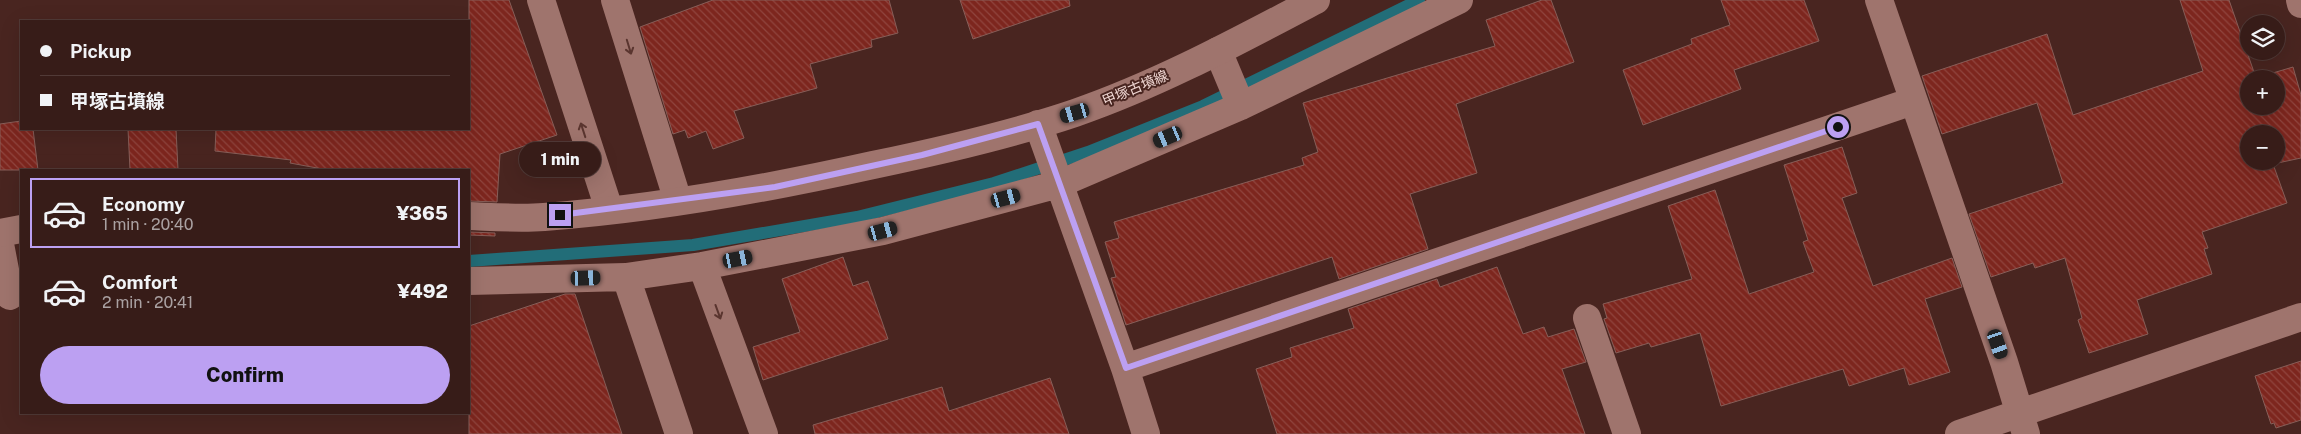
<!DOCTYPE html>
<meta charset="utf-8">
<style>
body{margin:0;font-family:"Public Sans","Noto Sans JP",sans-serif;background:#3e2521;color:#f1f3f6;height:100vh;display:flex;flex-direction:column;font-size:19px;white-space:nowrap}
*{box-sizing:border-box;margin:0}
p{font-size:16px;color:#aaa1a2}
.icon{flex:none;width:28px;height:28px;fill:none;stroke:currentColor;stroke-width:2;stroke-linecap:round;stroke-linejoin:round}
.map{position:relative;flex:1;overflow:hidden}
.side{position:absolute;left:20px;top:169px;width:450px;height:245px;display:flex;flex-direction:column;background:#371c18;border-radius:0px;box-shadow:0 5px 20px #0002,0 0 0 1px #513a37}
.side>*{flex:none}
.guide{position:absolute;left:20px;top:20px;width:450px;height:110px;border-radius:0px;box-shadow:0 5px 20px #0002,0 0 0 1px #513a37;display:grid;align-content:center;height:110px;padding:0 20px;background:#371c18}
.controls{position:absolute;left:2240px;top:15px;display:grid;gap:10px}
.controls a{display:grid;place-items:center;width:45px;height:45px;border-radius:50%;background:#371c18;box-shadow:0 5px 20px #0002,0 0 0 1px #513a37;font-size:25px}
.end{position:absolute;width:22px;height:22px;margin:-11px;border:6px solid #bca0f2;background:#111;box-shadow:0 0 0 2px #111}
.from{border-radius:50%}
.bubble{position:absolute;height:35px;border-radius:18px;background:#371c18;box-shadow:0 5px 20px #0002,0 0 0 1px #513a37;font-size:16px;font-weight:800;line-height:35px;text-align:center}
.car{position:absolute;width:15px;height:30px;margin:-15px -8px;border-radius:6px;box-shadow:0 0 4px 1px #0007;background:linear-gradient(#222 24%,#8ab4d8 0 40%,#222 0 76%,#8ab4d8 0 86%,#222 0)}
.guide b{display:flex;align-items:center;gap:18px;height:48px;font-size:19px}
.guide b+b{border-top:1px solid #513a37}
.guide i{width:12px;height:12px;background:#f1f3f6}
ul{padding:9px 0 0;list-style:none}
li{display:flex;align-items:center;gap:15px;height:70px;margin:0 10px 8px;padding:0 10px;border:2px solid transparent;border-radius:0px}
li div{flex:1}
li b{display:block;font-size:19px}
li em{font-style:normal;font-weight:800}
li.active{border-color:#bca0f2}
li>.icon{width:45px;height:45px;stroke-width:1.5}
.cta{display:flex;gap:10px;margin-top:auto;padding:10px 20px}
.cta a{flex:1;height:58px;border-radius:30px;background:#bca0f2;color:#111;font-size:20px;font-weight:800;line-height:58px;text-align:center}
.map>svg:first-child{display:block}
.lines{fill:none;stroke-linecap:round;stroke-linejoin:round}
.stream{stroke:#226d78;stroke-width:12}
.building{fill:url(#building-back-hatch);stroke:#875e58;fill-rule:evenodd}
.minor{stroke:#9f746d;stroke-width:28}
.secondary{stroke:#9f746d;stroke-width:28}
.oneway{stroke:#5a352f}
.route{stroke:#bca0f2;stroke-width:6}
.labels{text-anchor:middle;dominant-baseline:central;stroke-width:4;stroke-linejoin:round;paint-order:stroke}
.street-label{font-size:14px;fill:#efd6d2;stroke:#492520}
</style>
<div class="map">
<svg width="2301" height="434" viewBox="0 0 2301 434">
<defs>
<pattern id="building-back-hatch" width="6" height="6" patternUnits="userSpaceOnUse" patternTransform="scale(1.25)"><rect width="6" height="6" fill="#7d261e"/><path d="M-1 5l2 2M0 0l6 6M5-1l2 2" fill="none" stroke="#90453e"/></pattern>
</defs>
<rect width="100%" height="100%" fill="#492520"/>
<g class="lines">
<path class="stream" d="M 469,261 L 693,245 L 857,217 L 994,183 L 1088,152 L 1203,106 L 1419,0"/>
</g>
<path class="building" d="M 469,0 L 509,0 L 557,135 L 500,154 L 497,202 L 469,201 L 469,170 L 328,170 L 290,163 L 291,160 L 215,151 L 216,129 L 469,129 Z
M 713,0 L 889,0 L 898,33 L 871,40 L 872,47 L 810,64 L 817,88 L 734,111 L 744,138 L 713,149 L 706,131 L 688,138 L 685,130 L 673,134 L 640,27 Z
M 960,0 L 1069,0 L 1070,6 L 973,39 Z
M 1542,0 L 1551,0 L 1574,62 L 1456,104 L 1477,173 L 1410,194 L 1428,249 L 1339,279 L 1332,257 L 1126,325 L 1111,278 L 1116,277 L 1105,242 L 1119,238 L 1114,222 L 1304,165 L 1302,158 L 1318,152 L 1303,103 L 1495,46 L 1486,20 Z
M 1721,0 L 1804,0 L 1819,41 L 1734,70 L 1741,89 L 1643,125 L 1623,70 L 1692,44 L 1691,39 L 1730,25 Z
M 2180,0 L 2229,0 L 2256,78 L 2293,67 L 2301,95 L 2301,158 L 2273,164 L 2287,203 L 2202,232 L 2208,248 L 2204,249 L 2212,274 L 2137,300 L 2148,334 L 2089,353 L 2078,320 L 2082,318 L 2065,258 L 2035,268 L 2033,263 L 1991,277 L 1969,214 L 2063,183 L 2037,103 L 1942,134 L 1922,76 L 2047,34 L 2073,115 L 2203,71 ZM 2249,79 L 2276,79 L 2276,106 L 2249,106 ZM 2249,134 L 2276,134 L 2276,161 L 2249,161 Z
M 21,121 L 21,129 L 33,129 L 38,170 L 0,170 L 0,124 Z
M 128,129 L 176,129 L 178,170 L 130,170 Z
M 1842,147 L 1857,193 L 1842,198 L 1873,286 L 1952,258 L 1962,287 L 1925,299 L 1950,372 L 1909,385 L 1904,368 L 1849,386 L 1843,369 L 1721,406 L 1700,333 L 1651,347 L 1649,343 L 1616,353 L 1604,319 L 1607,318 L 1603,304 L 1692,279 L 1668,206 L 1715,190 L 1749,294 L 1814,272 L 1803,242 L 1808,240 L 1784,165 Z
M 469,232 L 495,233 L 495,236 L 469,235 Z
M 843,257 L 853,286 L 868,281 L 888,339 L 763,380 L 753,347 L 800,332 L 782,279 Z
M 1497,267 L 1523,334 L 1544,327 L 1548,337 L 1574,329 L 1586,362 L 1562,369 L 1585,434 L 1277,434 L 1256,369 L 1292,357 L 1290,348 L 1354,328 L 1348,309 L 1437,279 L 1440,287 Z
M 565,294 L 575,294 L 622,434 L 469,434 L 469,326 Z
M 2301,361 L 2301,420 L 2276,428 L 2274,423 L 2271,424 L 2255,376 Z
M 1050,378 L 1069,434 L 815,434 L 813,425 L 942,387 L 949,411 Z"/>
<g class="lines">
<path class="minor" d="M 541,0 L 609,209
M 615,0 L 678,201
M 1879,0 L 2004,362 L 2026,434
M 2300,0 L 2301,4
M 1218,51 L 1241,106
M 1038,124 L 1125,368 L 1146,434
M 0,244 L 10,296
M 702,266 L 764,434
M 626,277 L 679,434
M 469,281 L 626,277 L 702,266 L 883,231 L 1059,184 L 1241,106 L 1459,0
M 1587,318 L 1627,434
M 1125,368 L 1913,101
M 1959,434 L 2301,317"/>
<path class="secondary" d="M 469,216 C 494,217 519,219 544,217 C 655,209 765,189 873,165 C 940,151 1010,135 1075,113 C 1159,84 1238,41 1316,0
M 0,233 L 21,229"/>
</g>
<defs><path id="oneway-shaft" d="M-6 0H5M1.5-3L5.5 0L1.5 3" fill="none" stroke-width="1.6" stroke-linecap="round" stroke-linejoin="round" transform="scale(1.25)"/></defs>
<g class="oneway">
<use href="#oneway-shaft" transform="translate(629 47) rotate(73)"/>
<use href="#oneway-shaft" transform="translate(583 130) rotate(-108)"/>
<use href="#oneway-shaft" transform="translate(718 312) rotate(70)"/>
</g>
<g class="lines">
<path class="route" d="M 560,215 L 775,187 L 922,155 L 1038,124 L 1126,368 L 1838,127"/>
</g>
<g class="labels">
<g class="street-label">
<text transform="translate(1135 88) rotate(-23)">甲塚古墳線</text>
</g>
</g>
</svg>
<div class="controls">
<a><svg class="icon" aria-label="layers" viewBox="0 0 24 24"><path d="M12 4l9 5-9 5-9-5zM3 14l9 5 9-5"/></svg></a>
<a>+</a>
<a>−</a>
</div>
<i class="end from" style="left:1838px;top:127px"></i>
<i class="end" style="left:560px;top:215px"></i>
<div class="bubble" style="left:519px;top:142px;width:82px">1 min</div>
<i class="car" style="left:1075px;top:113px;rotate:254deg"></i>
<i class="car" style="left:1168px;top:137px;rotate:247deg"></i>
<i class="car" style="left:1006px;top:198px;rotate:75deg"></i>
<i class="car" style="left:883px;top:231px;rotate:75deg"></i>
<i class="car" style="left:738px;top:259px;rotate:79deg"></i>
<i class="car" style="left:586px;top:278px;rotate:88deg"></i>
<i class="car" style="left:1998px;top:344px;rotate:161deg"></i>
<div class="guide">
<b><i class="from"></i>Pickup</b>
<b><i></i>甲塚古墳線</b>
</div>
<section class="side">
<ul>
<li class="active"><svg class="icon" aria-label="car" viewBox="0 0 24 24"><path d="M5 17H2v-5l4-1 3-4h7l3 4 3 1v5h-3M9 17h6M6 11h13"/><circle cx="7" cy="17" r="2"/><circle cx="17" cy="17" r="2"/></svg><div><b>Economy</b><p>1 min · 20:40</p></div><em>¥365</em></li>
<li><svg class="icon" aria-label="car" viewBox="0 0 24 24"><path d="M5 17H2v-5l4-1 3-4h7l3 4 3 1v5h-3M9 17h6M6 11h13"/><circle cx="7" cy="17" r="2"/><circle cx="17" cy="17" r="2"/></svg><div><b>Comfort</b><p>2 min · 20:41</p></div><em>¥492</em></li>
</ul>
<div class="cta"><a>Confirm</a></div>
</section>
</div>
